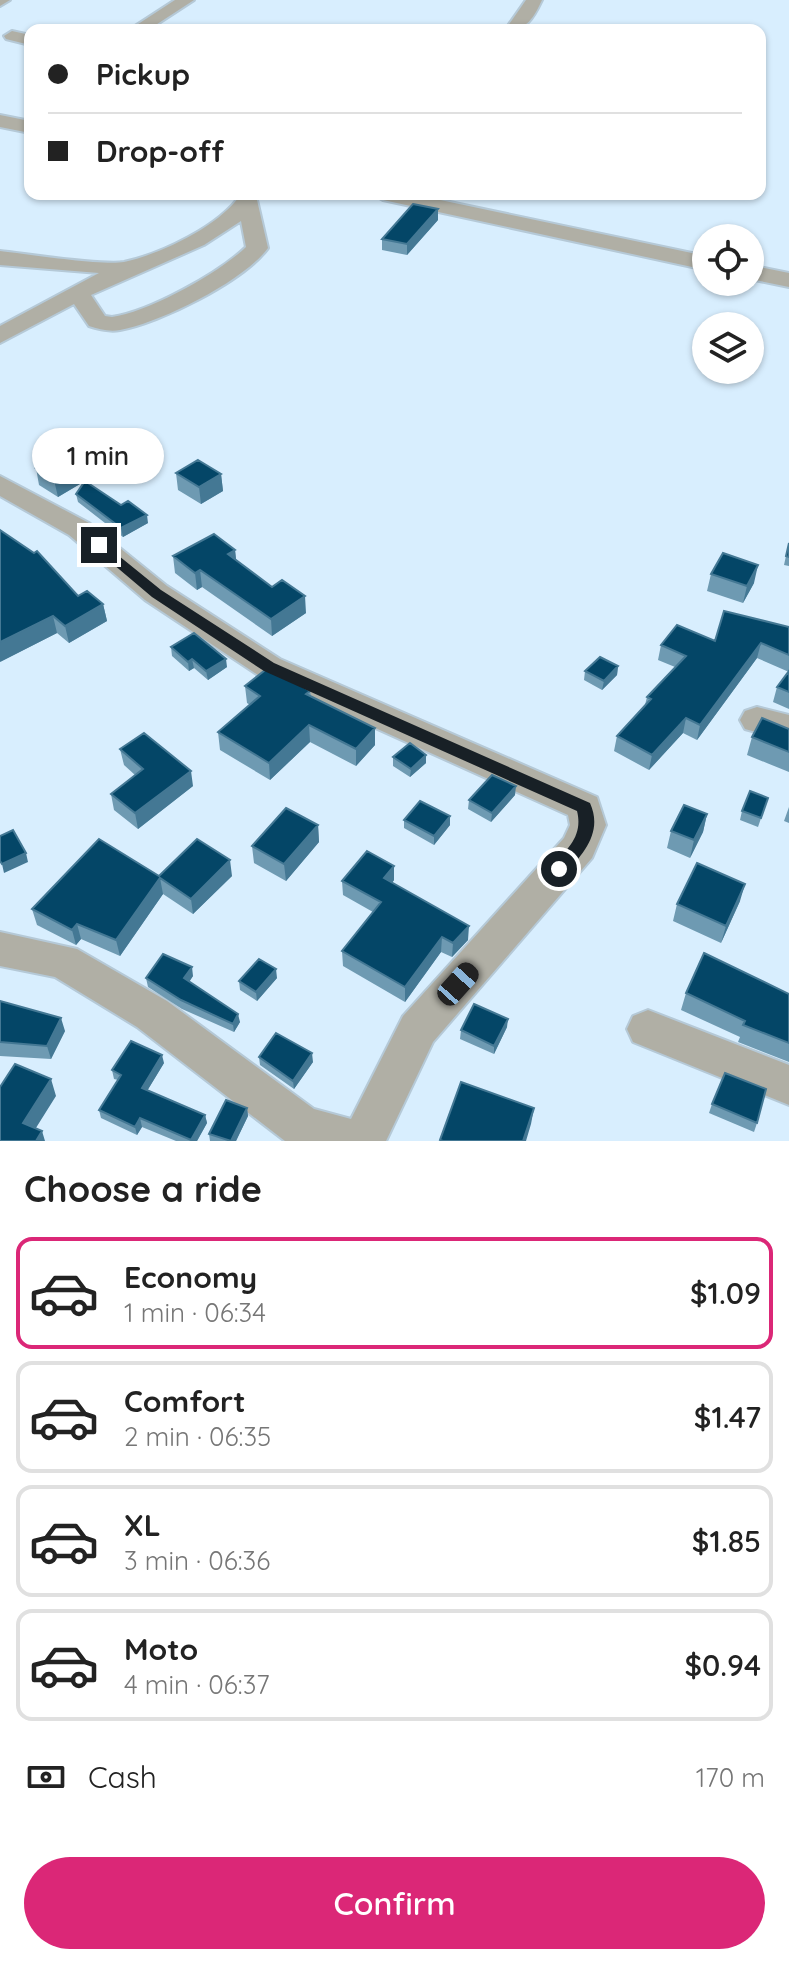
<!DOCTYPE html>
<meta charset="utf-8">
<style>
body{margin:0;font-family:Quicksand,sans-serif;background:#f2f2f2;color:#222;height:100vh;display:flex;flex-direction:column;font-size:30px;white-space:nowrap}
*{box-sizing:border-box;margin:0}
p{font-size:26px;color:#767676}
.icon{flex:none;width:44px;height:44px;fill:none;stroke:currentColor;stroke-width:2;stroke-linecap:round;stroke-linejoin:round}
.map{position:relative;height:1141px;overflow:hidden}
.side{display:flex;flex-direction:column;background:#fff;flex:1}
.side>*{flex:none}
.guide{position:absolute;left:24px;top:24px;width:742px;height:176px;border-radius:16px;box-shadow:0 2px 6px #0004;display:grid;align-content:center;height:176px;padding:0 24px;background:#fff}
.buttons{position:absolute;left:692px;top:224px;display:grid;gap:16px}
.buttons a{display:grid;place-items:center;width:72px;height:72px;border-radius:50%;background:#fff;box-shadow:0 2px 6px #0004;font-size:40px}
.end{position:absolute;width:36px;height:36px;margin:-18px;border:10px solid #182026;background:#fff;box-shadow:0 0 0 4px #fff}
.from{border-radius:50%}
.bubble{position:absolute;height:56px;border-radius:28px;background:#fff;box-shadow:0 2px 6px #0004;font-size:26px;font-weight:600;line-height:56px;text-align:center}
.car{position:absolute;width:24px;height:48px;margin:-24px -12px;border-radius:10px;box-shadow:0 0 6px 2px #0007;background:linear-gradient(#222 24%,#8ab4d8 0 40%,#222 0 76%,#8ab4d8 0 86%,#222 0)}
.guide b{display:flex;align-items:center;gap:28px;height:76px;font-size:30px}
.guide b+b{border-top:2px solid #e0e0e0}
.guide i{width:20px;height:20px;background:#222}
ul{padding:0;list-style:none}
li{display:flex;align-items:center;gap:24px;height:112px;margin:0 16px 12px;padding:0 8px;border:4px solid #e0e0e0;border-radius:16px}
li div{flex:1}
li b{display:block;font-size:30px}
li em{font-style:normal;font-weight:600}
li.on{border-color:#db2777}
li>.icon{width:72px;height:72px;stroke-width:1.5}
h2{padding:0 24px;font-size:36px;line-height:96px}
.pay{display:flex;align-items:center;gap:20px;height:88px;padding:0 24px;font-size:30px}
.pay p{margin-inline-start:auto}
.button{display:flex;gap:16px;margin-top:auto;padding:16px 24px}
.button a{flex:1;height:92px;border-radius:48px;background:#db2777;color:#fff;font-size:32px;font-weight:600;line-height:92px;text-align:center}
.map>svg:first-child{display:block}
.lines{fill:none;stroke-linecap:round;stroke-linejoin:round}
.minor-casing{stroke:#b5c9d7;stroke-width:4}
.minor{fill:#b0afa5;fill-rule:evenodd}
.wall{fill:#6e9ab2}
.shaded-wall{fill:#447894}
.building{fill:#044667;stroke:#447894;stroke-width:2}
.route{fill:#182026}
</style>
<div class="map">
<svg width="789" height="1141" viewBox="0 0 789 1141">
<rect width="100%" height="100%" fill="#d8eefe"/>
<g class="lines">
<g class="minor-casing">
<path id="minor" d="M 0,0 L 10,0 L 0,6 Z
M 175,0 L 194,0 L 148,30 L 129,30 Z
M 526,0 L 542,0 C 533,19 527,30 505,30 Z
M 12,31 L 30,35 L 30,45 L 6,39 L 4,36 Z
M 0,115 L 30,121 L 30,133 L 0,127 Z
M 241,194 L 261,194 L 257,200 L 268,248 C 244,281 160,323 120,330 C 109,332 99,329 89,326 L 74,304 L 0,343 L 0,326 L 99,273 L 0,265 L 0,251 C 27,254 103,266 124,262 C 161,254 220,226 241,194 ZM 241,221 L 246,247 C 219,273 149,312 112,317 L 105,316 L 91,295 L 204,245 Z
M 373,194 L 412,194 L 706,256 L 706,270 L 383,200 Z
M 750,265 L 789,273 L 789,287 L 750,279 Z
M 0,476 L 89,523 L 167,586 L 280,659 L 597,797 L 606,825 L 592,858 L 433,1042 L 386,1141 L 285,1141 L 137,1027 L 55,977 L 0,966 L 0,932 L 77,949 L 167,1001 L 314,1109 L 351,1119 L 403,1016 L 564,838 L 570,825 L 568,815 L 258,675 L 145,600 L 69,535 L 0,496 Z
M 757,707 L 789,715 L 789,741 L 745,729 L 740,720 L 745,711 Z
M 648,1010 L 789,1065 L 789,1105 L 633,1042 L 627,1029 L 633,1016 Z"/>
</g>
<use href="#minor" class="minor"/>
</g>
<path class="wall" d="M 438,220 L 407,255 L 382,250 L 382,239 Z
M 82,464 L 85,481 L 58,497 L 39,485 L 36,468 Z
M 176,473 L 221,474 L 223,491 L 201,504 L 178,490 Z
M 76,494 L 148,523 L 123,537 L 78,502 Z
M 789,542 L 789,566 L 784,565 Z
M 235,550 L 236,561 L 306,613 L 272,636 L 202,587 L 197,590 L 175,573 L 173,556 Z
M 711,574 L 754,583 L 743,603 L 707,591 Z
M 78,596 L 103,604 L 107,621 L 69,643 L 57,633 L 0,662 Z
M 789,627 L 789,709 L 773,702 L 777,687 L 789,672 L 757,658 L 697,740 L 683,733 L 649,770 L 614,751 L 617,736 L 645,705 L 647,697 L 675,667 L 658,660 L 661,645 L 715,641 Z
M 171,647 L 227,667 L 208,680 L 194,668 L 189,671 L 172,656 Z
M 618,666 L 617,675 L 602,690 L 584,680 L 585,671 Z
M 245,686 L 310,691 L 311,696 L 375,728 L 375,745 L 356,766 L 310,742 L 270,780 L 220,750 L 218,732 L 250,705 L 247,703 Z
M 789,729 L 789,772 L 747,755 L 752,737 Z
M 120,749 L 193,786 L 138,829 L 114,810 L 111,794 L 135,775 L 124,765 Z
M 426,755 L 426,763 L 410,777 L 393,766 L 393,757 Z
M 515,795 L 491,822 L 468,809 L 469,800 Z
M 768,798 L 758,827 L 740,820 L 742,811 Z
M 789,807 L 789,823 L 784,821 Z
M 707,814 L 703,832 L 690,858 L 667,848 L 671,831 Z
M 404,820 L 450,825 L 434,845 L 404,828 Z
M 318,825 L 319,842 L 286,881 L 254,863 L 252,846 Z
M 159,876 L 232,876 L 193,914 L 163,894 L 120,956 L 81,939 L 76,945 L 37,925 L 32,909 Z
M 394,880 L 392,883 L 468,940 L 452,957 L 441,952 L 405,1002 L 343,966 L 342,951 L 373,912 L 343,895 L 342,881 Z
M 740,901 L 721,943 L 673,921 L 677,904 Z
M 193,976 L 189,981 L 240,1022 L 234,1032 L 182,1009 L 148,987 L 146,978 Z
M 277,978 L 257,1001 L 240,990 L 239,981 Z
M 686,993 L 789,994 L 789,1062 L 738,1042 L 740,1037 L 681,1010 Z
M 0,1001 L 65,1031 L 51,1059 L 0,1056 Z
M 507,1027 L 494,1054 L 460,1039 L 461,1030 Z
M 259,1057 L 313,1062 L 294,1089 L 260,1065 Z
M 164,1063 L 147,1091 L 205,1115 L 207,1123 L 197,1141 L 176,1141 L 142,1127 L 137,1135 L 101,1118 L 99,1110 L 118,1080 L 114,1079 L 112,1070 Z
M 712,1104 L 757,1123 L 754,1132 L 709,1113 Z
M 247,1108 L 248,1116 L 236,1141 L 210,1141 L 209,1134 Z"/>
<path class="shaded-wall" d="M 438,209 L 438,220 L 407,255 L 407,244 Z
M 82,464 L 85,481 L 58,497 L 54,480 Z
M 221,474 L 223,491 L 201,504 L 199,487 Z
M 147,515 L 148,523 L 123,537 L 121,528 Z
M 235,550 L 237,567 L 228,554 Z
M 758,565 L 754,583 L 743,603 L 747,586 Z
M 200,570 L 202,587 L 197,590 L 195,573 Z
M 305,596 L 306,613 L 272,636 L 271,619 Z
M 103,604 L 107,621 L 69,643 L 65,626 Z
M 53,616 L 57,633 L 0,662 L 0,642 Z
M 761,643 L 757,658 L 697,740 L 700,725 Z
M 192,659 L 194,668 L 189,671 L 188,662 Z
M 226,659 L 227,667 L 208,680 L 206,671 Z
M 618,666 L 617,675 L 602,690 L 604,681 Z
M 686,718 L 683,733 L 649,770 L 652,755 Z
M 309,725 L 310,742 L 270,780 L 269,763 Z
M 375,728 L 375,745 L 356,766 L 356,749 Z
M 426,755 L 426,763 L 410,777 L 411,769 Z
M 191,771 L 193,786 L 138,829 L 135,813 Z
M 516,786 L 515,795 L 491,822 L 492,813 Z
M 707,814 L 703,832 L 690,858 L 694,840 Z
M 450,816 L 450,825 L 434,845 L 434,836 Z
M 318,825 L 319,842 L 286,881 L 284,864 Z
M 26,853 L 28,862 L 4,873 L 2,864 Z
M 230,860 L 232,876 L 193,914 L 191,899 Z
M 394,866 L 394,880 L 385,893 L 384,878 Z
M 160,878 L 163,894 L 120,956 L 116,940 Z
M 745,884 L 740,901 L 721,943 L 726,926 Z
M 77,924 L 81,939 L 76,945 L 72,930 Z
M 469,926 L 468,940 L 452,957 L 453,943 Z
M 442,937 L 441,952 L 405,1002 L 405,987 Z
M 192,967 L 193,976 L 186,987 L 184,978 Z
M 276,969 L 277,978 L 257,1001 L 256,992 Z
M 238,1014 L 240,1022 L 234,1032 L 233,1024 Z
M 61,1018 L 65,1031 L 51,1059 L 47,1046 Z
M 508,1019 L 507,1027 L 494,1054 L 494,1046 Z
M 312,1053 L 313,1062 L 294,1089 L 293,1081 Z
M 162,1055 L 164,1063 L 144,1096 L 142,1088 Z
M 51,1079 L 56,1096 L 29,1139 L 23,1123 Z
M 247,1108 L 248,1116 L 236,1141 L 231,1141 Z
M 534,1108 L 531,1124 L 526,1141 L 523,1141 Z
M 205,1115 L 207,1123 L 197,1141 L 191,1141 Z
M 140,1118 L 142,1127 L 137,1135 L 135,1127 Z
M 42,1131 L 45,1141 L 36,1141 Z"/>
<path class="building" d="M 413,204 L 438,209 L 407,244 L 382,239 Z
M 63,453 L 82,464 L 54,480 L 36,468 Z
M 198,460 L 221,474 L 199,487 L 176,473 Z
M 85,481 L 121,505 L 128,501 L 147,515 L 121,528 L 76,494 Z
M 0,530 L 34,553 L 37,551 L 78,596 L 87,591 L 103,604 L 65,626 L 53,616 L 0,642 Z
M 214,534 L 235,550 L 228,554 L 272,587 L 282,580 L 305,596 L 271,619 L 200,570 L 195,573 L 173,556 Z
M 789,543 L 789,557 L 786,556 Z
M 723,553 L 758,565 L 747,586 L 711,574 Z
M 724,611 L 789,627 L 789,655 L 761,643 L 700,725 L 686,718 L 652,755 L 617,736 L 651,699 L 647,697 L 686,656 L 661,645 L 677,625 L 715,641 Z
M 194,633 L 226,659 L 206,671 L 192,659 L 188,662 L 171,647 Z
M 600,657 L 618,666 L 604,681 L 585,671 Z
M 269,667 L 310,691 L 306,694 L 375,728 L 356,749 L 309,725 L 269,763 L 218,732 L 260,696 L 245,686 Z
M 789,671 L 789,692 L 777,687 Z
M 762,718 L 789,729 L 789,752 L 752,737 Z
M 144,733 L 191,771 L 135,813 L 111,794 L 143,769 L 120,749 Z
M 410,743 L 426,755 L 411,769 L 393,757 Z
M 492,775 L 516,786 L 492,813 L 469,800 Z
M 750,791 L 768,798 L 761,818 L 742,811 Z
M 420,801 L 450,816 L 434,836 L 404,820 Z
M 684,805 L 707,814 L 694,840 L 671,831 Z
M 286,808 L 318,825 L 284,864 L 252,846 Z
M 13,830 L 26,853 L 2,864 L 0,861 L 0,836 Z
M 99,839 L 159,876 L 197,839 L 230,860 L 191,899 L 160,878 L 116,940 L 77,924 L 72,930 L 32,909 Z
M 367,851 L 394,866 L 384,878 L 469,926 L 453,943 L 442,937 L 405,987 L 342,951 L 381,902 L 342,881 Z
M 697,863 L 745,884 L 726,926 L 677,904 Z
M 704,953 L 789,994 L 789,1043 L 743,1025 L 745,1021 L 686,993 Z
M 163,954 L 192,967 L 184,978 L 238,1014 L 233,1024 L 181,1000 L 146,978 Z
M 259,959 L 276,969 L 256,992 L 239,981 Z
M 0,1001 L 61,1018 L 47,1046 L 0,1042 Z
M 474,1004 L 508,1019 L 494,1046 L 461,1030 Z
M 276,1033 L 312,1053 L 293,1081 L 259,1057 Z
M 131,1041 L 162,1055 L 142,1088 L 205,1115 L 191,1140 L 140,1118 L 135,1127 L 99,1110 L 121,1075 L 112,1070 Z
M 15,1064 L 51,1079 L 23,1123 L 42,1131 L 36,1141 L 0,1141 L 0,1087 Z
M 725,1073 L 766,1089 L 757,1123 L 712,1104 Z
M 461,1082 L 534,1108 L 523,1141 L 443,1141 L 440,1140 Z
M 226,1100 L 247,1108 L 231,1141 L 209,1134 Z"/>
<path class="route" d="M 94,543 L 103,543 L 161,590 L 274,663 L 590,803 C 603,832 584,853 565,874 L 553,874 L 553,865 C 569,848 583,835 577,811 L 264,671 L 152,597 L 94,548 Z"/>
</svg>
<div class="buttons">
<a><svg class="icon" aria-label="locate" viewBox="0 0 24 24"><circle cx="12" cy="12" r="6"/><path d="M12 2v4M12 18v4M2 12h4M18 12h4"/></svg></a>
<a><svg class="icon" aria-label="layers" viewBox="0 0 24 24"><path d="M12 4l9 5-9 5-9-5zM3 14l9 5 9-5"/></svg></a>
</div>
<i class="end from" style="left:559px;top:869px"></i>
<i class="end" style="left:99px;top:545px"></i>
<div class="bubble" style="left:32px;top:428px;width:132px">1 min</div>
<i class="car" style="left:458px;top:984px;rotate:42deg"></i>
<div class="guide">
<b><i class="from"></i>Pickup</b>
<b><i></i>Drop-off</b>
</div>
</div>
<section class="side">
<h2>Choose a ride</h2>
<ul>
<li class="on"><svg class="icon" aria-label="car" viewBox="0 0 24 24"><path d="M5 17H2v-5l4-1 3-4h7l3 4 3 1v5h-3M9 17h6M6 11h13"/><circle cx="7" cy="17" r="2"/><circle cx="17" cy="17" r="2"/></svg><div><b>Economy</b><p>1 min · 06:34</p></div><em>$1.09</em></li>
<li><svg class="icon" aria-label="car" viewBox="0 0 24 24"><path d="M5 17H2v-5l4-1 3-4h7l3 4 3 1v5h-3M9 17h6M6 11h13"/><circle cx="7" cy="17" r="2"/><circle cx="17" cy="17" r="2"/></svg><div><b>Comfort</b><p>2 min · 06:35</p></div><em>$1.47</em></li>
<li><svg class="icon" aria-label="car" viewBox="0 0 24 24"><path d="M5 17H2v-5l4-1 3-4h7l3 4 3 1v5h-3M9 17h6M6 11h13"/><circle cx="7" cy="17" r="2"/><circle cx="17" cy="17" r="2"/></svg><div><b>XL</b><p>3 min · 06:36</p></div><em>$1.85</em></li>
<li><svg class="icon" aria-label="car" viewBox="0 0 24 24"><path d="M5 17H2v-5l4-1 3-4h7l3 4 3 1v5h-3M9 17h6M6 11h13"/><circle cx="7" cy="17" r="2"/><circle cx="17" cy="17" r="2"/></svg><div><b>Moto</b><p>4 min · 06:37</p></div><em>$0.94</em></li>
</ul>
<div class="pay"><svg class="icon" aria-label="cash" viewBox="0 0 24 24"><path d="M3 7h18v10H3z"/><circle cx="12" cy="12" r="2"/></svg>Cash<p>170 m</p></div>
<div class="button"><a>Confirm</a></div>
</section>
